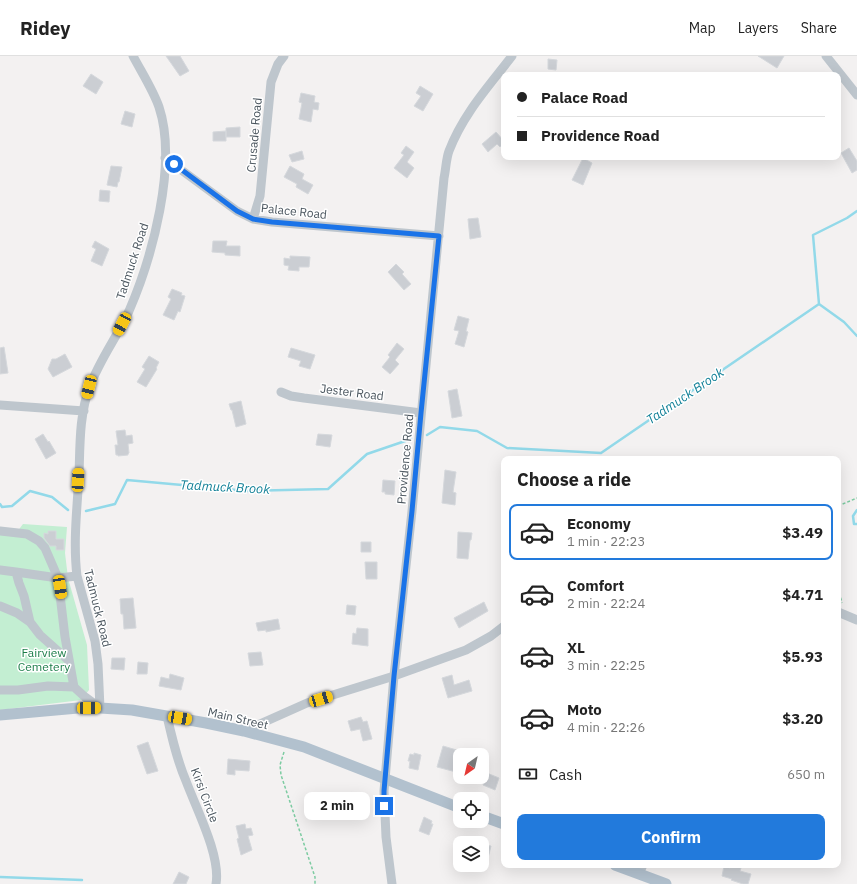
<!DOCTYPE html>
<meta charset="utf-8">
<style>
body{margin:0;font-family:"IBM Plex Sans",sans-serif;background:#f6f6f6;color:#222;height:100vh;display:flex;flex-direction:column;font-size:15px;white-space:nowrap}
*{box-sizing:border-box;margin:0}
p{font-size:13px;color:#767676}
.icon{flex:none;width:22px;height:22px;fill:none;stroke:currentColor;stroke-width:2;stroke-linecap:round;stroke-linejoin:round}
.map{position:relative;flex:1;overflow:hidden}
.sheet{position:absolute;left:501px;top:400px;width:340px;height:412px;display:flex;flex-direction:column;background:#fff;border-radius:8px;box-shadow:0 4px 16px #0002}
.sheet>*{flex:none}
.guide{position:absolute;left:501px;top:16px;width:340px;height:88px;border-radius:8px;box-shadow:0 4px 16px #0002;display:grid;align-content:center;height:88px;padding:0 16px;background:#fff}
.needle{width:26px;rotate:214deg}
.buttons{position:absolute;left:453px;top:692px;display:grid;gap:8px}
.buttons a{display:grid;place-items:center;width:36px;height:36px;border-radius:8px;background:#fff;box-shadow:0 4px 16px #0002;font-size:20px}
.end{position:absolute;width:18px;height:18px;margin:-9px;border:5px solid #1a73e8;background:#fff;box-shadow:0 0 0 2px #fff}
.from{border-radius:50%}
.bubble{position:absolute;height:28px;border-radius:8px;background:#fff;box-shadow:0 4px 16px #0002;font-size:13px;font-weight:700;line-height:28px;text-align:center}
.car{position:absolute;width:12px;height:24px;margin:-12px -6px;border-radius:5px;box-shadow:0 0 3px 1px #0007;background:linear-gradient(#f5c518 24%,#345 0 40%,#f5c518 0 76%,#345 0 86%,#f5c518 0)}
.guide b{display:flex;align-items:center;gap:14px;height:38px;font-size:15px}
.guide b+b{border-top:1px solid #e0e0e0}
.guide i{width:10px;height:10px;background:#222}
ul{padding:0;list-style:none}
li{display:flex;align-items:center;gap:12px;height:56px;margin:0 8px 6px;padding:0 8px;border:2px solid transparent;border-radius:8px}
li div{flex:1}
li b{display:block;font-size:15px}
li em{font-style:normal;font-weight:700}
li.current{border-color:#227adc}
li>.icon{width:36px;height:36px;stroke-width:1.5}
h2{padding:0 16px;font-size:18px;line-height:48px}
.pay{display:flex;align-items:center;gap:10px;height:44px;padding:0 16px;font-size:15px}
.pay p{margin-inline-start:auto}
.button{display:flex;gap:8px;margin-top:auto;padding:8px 16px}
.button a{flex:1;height:46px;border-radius:8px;background:#227adc;color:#fff;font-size:16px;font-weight:700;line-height:46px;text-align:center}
header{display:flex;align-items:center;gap:24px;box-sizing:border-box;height:56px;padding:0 20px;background:#fff;border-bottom:1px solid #e0e0e0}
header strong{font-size:19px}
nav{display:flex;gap:22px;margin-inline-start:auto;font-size:14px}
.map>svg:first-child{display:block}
.green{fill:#c3eed2}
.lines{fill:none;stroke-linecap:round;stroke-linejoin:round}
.stream{stroke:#92d9e9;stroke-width:2.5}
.building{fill:#cbced3;stroke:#d5d8dc}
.path{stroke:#7ccba1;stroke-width:1.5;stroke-dasharray:3 2;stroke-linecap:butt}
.minor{stroke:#bec6cd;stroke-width:9}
.major{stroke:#b2c1ce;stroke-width:11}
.route{stroke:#1a73e8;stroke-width:5}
.labels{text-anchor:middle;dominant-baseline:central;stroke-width:3;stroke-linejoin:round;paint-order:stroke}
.street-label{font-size:12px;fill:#4a555e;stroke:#fff}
.park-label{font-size:12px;fill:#1c7d49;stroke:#fff}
.water-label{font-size:13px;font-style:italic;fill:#138198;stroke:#fff}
</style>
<header>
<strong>Ridey</strong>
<nav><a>Map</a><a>Layers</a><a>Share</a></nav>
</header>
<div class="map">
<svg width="857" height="828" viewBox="0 0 857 828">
<rect width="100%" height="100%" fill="#f3f1f1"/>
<path class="green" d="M 23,468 L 67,471 L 65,497 L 68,522 L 87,589 L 89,634 L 81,644 L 0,654 L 0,474 L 17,476 Z"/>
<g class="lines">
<path class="stream" d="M 819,248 L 844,266 L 857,280
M 427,379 L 440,371 L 477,375 L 507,392 L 601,397 L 819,248 L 813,179 L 847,162 L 857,155
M 0,448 L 2,451 L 12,450 L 30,435 L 52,441 L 68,454
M 857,454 L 853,460 L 854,468 L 857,468
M 86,455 L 115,448 L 127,424 L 248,435 L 328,433 L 367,398 L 411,383
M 0,821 L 82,824"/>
</g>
<path class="building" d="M 166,0 L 180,0 L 189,15 L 180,20 Z
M 758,0 L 784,0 L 777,12 Z
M 548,3 L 557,4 L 556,14 L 548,13 Z
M 91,18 L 103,26 L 96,38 L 83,30 Z
M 420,30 L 433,38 L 423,55 L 414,50 L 421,40 L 416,37 Z
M 301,37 L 315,40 L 314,46 L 319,47 L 318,54 L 313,53 L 311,66 L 299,63 L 302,47 L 299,46 Z
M 125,55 L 135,58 L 132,71 L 121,68 Z
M 240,71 L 240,81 L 226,81 L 226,72 Z
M 226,75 L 226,85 L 213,85 L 213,76 Z
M 496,76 L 504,85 L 504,87 L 500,91 L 497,88 L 488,96 L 482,88 Z
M 406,90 L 414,96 L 407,106 L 414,112 L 407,122 L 394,112 L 404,99 L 401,97 Z
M 849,92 L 857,105 L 857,114 L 852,117 L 841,97 Z
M 302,95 L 304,103 L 292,106 L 289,99 Z
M 583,102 L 592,107 L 583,129 L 572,124 Z
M 111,110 L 122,111 L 119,126 L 118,126 L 117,131 L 107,129 Z
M 290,110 L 304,118 L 302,123 L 313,129 L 308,138 L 296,131 L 297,128 L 284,121 Z
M 100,134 L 110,135 L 109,146 L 99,145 Z
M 478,162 L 481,181 L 470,183 L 468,163 Z
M 95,185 L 109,193 L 102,210 L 91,205 L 96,193 L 92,191 Z
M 213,185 L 227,185 L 226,190 L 240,190 L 240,200 L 225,199 L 225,197 L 212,196 Z
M 290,200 L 310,201 L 309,211 L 299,211 L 299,215 L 288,214 L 289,210 L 284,209 L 284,202 L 290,203 Z
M 396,208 L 404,216 L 402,218 L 411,228 L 404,234 L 388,216 Z
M 172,233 L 182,237 L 181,239 L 185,240 L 180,256 L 178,255 L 174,264 L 163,259 L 171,243 L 168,241 Z
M 458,260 L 469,263 L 466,275 L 468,276 L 464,291 L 455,288 L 459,275 L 454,274 Z
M 397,287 L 404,293 L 395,304 L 399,308 L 390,318 L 382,311 L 390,301 L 388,299 Z
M 4,291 L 8,317 L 0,318 L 0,292 Z
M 291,292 L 315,299 L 310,313 L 299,310 L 301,305 L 288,301 Z
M 65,298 L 72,311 L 53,321 L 48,313 L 52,303 L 56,303 Z
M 149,300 L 159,306 L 156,312 L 157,313 L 146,331 L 137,326 L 145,313 L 142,311 Z
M 457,333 L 462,360 L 452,362 L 448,335 Z
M 241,345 L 246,368 L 236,371 L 232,354 L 231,354 L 229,348 Z
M 125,374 L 126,380 L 132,379 L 133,387 L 128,388 L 129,397 L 128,398 L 128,399 L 118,400 L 118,399 L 116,399 L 115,389 L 118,389 L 116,375 Z
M 43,378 L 48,386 L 49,385 L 56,397 L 46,403 L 35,383 Z
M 318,378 L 332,379 L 330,391 L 316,389 Z
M 445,414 L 456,416 L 453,436 L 456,437 L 455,449 L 442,447 Z
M 383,424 L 395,425 L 394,439 L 385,438 L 385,436 L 382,436 Z
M 48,475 L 56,475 L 56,483 L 64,483 L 64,494 L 56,494 L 56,490 L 50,490 L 44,482 L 44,477 L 48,478 Z
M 458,476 L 472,477 L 471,484 L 470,484 L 468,503 L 457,502 Z
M 361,486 L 371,486 L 371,496 L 361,496 Z
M 365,506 L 377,506 L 377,523 L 366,523 Z
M 133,542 L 136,572 L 124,573 L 123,558 L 121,558 L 120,543 Z
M 484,546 L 488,555 L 459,572 L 454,562 Z
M 347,549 L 356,550 L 355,559 L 346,558 Z
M 278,563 L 280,573 L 266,576 L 266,574 L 258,575 L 256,567 Z
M 357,572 L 368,573 L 368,590 L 352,588 L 353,577 L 356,578 Z
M 261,596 L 263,609 L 250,610 L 248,597 Z
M 112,602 L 125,602 L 124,614 L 111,613 Z
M 138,606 L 148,607 L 147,618 L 137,618 Z
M 170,618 L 184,622 L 181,634 L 159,630 L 161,621 L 169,623 Z
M 452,619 L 454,629 L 469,624 L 472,635 L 448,642 L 442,622 Z
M 361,661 L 363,666 L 367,665 L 372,683 L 363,685 L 360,673 L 351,675 L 348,665 Z
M 148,686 L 158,715 L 147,718 L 137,690 Z
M 443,690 L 460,695 L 460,717 L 437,711 Z
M 414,697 L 421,699 L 418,714 L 409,712 L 410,705 L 408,705 L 410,698 L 414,699 Z
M 228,703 L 250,705 L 249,715 L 235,714 L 235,719 L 227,718 Z
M 482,715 L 499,722 L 495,734 L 483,729 L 485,724 L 482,723 Z
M 351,736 L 361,745 L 353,754 L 342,745 Z
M 424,761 L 432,765 L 431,768 L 433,768 L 429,779 L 419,775 Z
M 245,768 L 246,773 L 251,772 L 253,779 L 248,780 L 252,794 L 241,799 L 237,783 L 239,782 L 236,770 Z
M 482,789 L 491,790 L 488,802 L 482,801 Z
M 731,809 L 742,809 L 740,815 L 751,818 L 748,828 L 743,828 L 731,824 L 732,823 L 722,820 L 724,810 L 730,812 Z
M 179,816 L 189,821 L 186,828 L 173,828 Z"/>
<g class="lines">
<path class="path" d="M 838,450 L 857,442
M 838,532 L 842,547
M 284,696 L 280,709 L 281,719 L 315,821 L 315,828"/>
<path class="minor" d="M 826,0 L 857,39
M 165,102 L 237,155 L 253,163 L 272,166 L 439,180
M 253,163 L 260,140 L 271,26 L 278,8 L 284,0
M 281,336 L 291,340 L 304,342 L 421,357
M 0,349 L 84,355
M 0,475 L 27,478 L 39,485 L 45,492 L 58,522 L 65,581 L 74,631 L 85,641 L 100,652
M 0,514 L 16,516 L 19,527 L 24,540 L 30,566 L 17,557 L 0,550
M 16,516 L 58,522 L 77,520
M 838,556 L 857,564
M 30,566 L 40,579 L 68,604
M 0,634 L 18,634 L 48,630 L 74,631
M 100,652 L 98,608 L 95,585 L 77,520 C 73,487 77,453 79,420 C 80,391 79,358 90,330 C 100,303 117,281 129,255 C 152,202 178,108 159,51 C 153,34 142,17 133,0
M 167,660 C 172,682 177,704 186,725 C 196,752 221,800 216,828
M 244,675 L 307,647 L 394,620 L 466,594 L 491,580 L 504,570
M 639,818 L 643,809
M 392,828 L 386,781 L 384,735 L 394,620 L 412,455 L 444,122 C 446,113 446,103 449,95 C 463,58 489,30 512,0"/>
<path class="major" d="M 0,659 L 78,652 L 100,652 L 132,654 L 206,667 L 244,675 L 304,691 L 460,752
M 482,760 L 504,768
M 615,809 L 666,828"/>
</g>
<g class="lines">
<path class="route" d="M 174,108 L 237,155 L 253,163 L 272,166 L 439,180 L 421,357 L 412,455 L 394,620 L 384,735 L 384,750"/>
</g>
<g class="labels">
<g class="street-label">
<text transform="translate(254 79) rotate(-85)">Crusade Road</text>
<text transform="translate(294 155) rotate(6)">Palace Road</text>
<text transform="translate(132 205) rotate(-72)">Tadmuck Road</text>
<text transform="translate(352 336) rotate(7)">Jester Road</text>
<text transform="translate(405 403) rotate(-85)">Providence Road</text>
<text transform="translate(98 552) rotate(76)">Tadmuck Road</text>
<text transform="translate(238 662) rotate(13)">Main Street</text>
<text transform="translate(205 739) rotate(69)">Kirsi Circle</text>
</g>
<g class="park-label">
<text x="44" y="596">Fairview<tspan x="44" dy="14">Cemetery</tspan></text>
</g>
<g class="water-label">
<text transform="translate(685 340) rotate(-34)">Tadmuck Brook</text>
<text transform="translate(225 431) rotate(3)">Tadmuck Brook</text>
</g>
</g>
</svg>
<div class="buttons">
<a><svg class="needle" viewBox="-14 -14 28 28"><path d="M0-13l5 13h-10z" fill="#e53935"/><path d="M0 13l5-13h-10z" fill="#767676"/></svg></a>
<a><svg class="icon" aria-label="locate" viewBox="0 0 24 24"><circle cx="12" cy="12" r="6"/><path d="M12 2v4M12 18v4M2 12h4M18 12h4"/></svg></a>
<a><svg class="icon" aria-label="layers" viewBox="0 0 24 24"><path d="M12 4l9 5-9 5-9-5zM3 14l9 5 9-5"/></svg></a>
</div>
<i class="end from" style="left:174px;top:108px"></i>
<i class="end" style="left:384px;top:750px"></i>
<div class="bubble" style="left:304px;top:736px;width:66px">2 min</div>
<i class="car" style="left:122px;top:268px;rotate:208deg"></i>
<i class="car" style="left:89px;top:331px;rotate:194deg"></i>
<i class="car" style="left:78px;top:424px;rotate:3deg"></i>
<i class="car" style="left:60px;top:531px;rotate:171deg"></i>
<i class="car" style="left:321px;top:643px;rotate:73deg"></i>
<i class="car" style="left:89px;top:652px;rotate:89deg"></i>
<i class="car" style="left:180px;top:662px;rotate:100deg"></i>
<div class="guide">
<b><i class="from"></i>Palace Road</b>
<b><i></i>Providence Road</b>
</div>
<section class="sheet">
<h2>Choose a ride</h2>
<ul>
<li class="current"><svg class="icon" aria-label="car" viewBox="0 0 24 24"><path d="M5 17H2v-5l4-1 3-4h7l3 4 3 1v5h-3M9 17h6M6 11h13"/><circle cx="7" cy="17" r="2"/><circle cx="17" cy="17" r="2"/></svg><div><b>Economy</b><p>1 min · 22:23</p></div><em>$3.49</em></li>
<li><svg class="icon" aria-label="car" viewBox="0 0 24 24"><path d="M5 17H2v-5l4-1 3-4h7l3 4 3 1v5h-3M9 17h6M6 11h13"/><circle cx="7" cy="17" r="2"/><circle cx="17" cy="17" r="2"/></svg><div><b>Comfort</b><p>2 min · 22:24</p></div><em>$4.71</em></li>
<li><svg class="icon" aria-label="car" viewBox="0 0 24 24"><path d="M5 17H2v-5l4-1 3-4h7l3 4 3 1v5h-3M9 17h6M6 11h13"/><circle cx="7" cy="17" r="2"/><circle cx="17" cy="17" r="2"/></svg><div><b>XL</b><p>3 min · 22:25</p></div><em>$5.93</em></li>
<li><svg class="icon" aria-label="car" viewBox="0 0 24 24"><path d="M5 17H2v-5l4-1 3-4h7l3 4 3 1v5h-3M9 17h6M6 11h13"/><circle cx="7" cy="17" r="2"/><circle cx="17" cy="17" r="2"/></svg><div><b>Moto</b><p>4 min · 22:26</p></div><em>$3.20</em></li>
</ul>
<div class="pay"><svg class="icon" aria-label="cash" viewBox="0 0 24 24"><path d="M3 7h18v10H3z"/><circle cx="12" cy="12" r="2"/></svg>Cash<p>650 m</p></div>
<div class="button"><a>Confirm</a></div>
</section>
</div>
